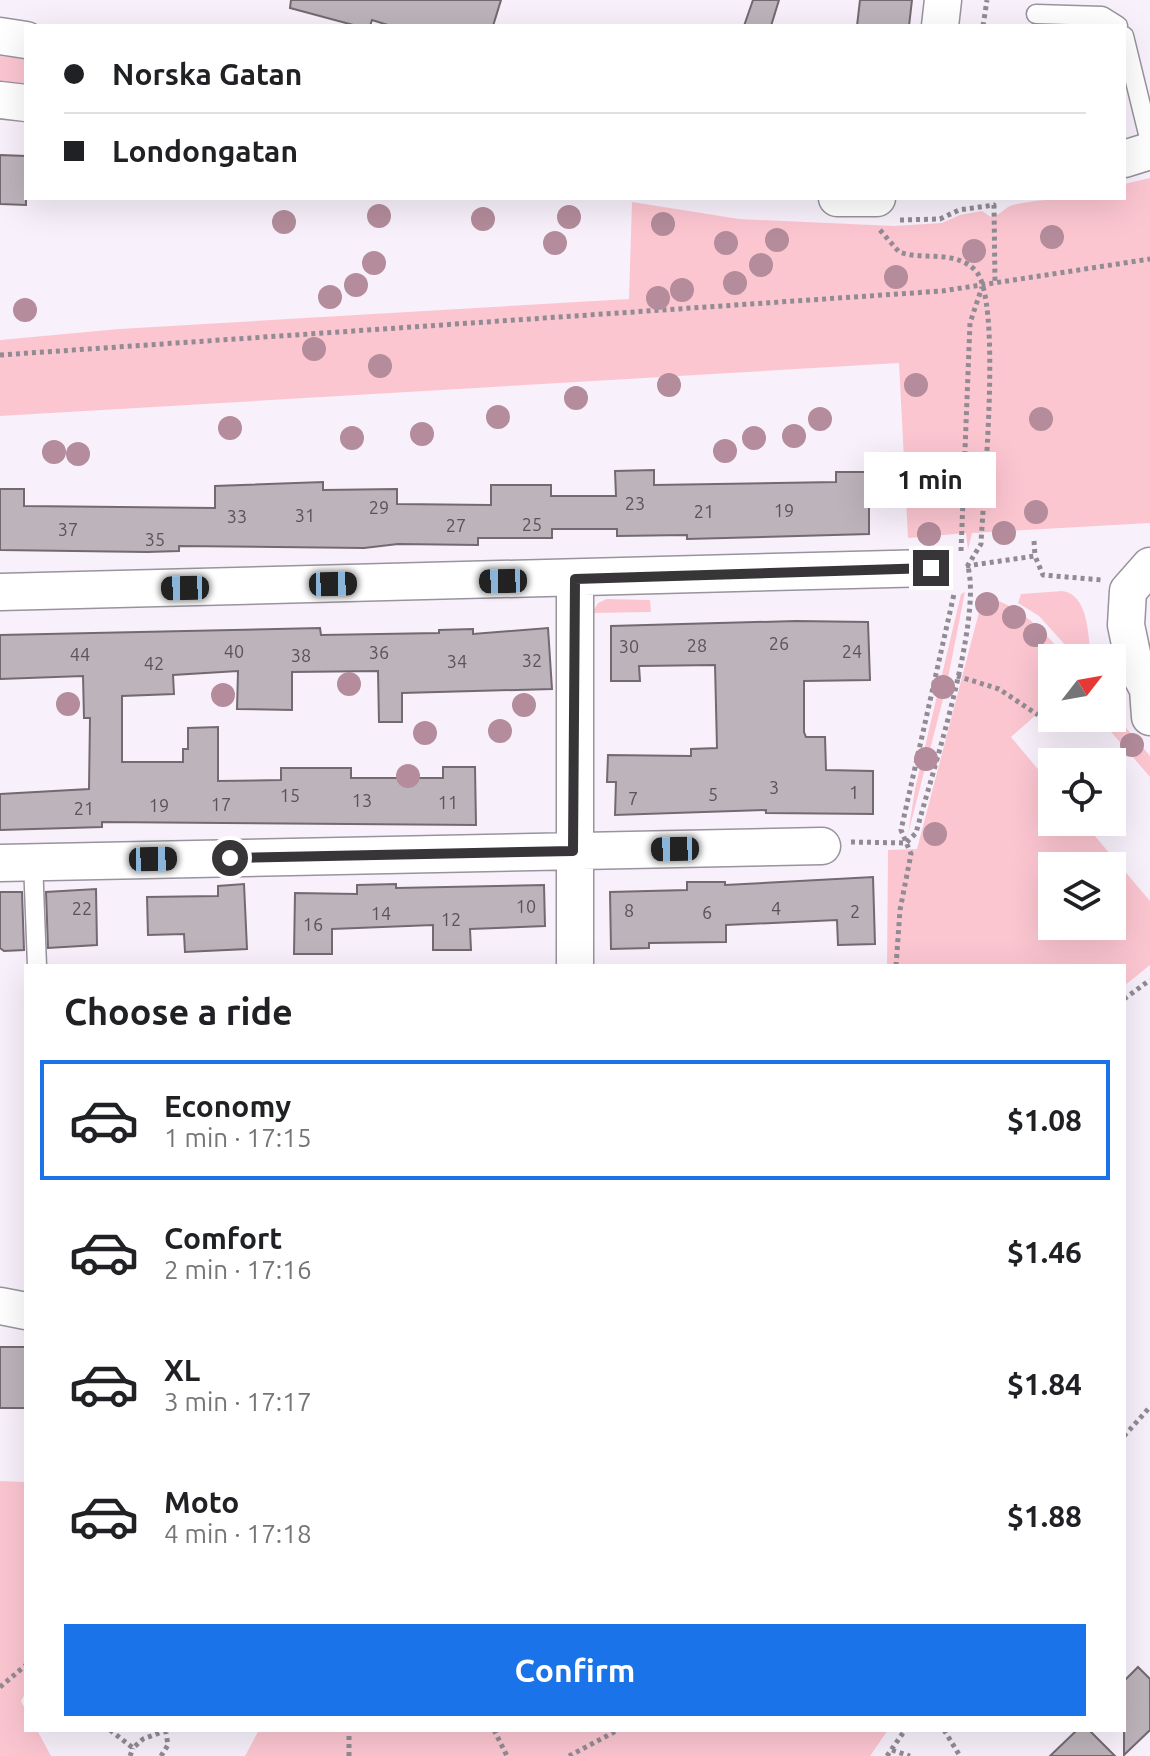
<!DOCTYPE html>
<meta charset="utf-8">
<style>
body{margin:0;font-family:Ubuntu,sans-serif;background:#f2f2f2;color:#202124;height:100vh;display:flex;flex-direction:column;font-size:30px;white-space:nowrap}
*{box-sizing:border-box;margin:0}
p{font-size:26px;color:#757577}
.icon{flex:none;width:44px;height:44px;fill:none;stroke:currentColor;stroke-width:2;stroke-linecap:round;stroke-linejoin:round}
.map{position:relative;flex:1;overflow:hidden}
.details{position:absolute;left:24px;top:964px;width:1102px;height:768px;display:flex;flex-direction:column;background:#fff;border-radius:0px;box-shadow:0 8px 32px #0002}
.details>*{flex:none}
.top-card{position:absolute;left:24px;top:24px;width:1102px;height:176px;border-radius:0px;box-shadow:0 8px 32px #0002;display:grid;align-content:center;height:176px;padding:0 40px;background:#fff}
.needle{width:52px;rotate:59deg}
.buttons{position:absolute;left:1038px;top:644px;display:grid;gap:16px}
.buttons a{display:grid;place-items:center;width:88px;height:88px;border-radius:0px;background:#fff;box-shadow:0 8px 32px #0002;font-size:40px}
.end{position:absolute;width:36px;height:36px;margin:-18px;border:10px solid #383539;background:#fff;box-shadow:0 0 0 4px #fff}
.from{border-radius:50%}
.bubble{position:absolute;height:56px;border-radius:0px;background:#fff;box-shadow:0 8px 32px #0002;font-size:26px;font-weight:700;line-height:56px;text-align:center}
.car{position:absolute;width:24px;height:48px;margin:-24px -12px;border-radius:10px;box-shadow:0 0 6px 2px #0007;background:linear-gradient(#222 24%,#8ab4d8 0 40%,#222 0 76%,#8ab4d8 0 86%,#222 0)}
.top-card b{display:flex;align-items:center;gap:28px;height:76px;font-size:30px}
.top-card b+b{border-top:2px solid #e0e0e0}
.top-card i{width:20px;height:20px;background:#202124}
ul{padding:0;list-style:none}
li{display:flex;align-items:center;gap:24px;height:120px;margin:0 16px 12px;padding:0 24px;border:4px solid transparent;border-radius:0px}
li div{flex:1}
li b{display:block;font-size:30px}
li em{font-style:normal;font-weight:700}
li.active{border-color:#1a73e8}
li>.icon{width:72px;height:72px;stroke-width:1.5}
h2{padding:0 40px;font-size:36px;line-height:96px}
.cta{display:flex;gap:16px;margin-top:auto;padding:16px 40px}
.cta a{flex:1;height:92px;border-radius:0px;background:#1a73e8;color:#fff;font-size:32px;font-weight:700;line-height:92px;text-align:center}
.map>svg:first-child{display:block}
.green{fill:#fcc6d1;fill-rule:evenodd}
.building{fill:#bdb3ba;stroke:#736970;stroke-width:2}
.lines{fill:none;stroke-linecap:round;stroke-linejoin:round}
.service-casing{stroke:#98939c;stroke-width:21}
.minor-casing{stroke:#98939c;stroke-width:39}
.path{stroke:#918c93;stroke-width:5;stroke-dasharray:4 4;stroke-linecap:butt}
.service{stroke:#fff;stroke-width:18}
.minor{stroke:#fff;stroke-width:36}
.tree{fill:#b48c9b}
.route{stroke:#383539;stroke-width:10}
.labels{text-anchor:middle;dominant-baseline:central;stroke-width:6;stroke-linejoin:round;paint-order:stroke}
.number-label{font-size:18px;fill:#595459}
</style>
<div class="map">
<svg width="1150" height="1756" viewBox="0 0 1150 1756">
<rect width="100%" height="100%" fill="#f8f1fc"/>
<path class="green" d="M 0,56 L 26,59 L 26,88 L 0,85 Z
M 1150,178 L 1150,523 L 972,533 L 968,550 L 966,533 L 908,538 L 899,363 L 0,416 L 0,340 L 119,329 L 629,299 L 632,202 L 739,219 L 894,226 L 942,223 L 960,215 L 982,211 L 991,217 C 1002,215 1004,206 1017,204 C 1052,197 1088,198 1124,198 L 1124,184 Z
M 1062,591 C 1089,594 1088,636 1091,658 L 1077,658 L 1039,616 L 1018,603 L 1021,594 Z
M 965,592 L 946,688 L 908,834 L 915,789 L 961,594 Z
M 983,597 C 1017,602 1045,632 1067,658 L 1052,658 L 1052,701 L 1011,737 L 1052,786 L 1052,822 L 1083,822 L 1150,901 L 1150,965 L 1124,986 L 1124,966 L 887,966 L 888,850 L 917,849 ZM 1052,866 L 1112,866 L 1112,926 L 1052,926 Z
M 607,599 L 650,600 L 651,612 L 592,613 L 598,603 Z
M 1112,711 L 1150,756 L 1150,777 L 1099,718 L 1112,718 Z
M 0,1481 L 26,1482 L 26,1692 L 21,1701 L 26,1711 L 26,1730 L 37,1730 L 51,1756 L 0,1756 Z
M 259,1730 L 888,1730 L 870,1756 L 245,1756 Z"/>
<path class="building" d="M 291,0 L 501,0 L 493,26 L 391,26 L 372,20 L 370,26 L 357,26 L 290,8 Z
M 753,0 L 779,0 L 771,26 L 744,26 Z
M 860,0 L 912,0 L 909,26 L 857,26 Z
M 0,155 L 26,156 L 26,205 L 0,204 Z
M 654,470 L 654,485 L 836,482 L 836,472 L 869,472 L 869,534 L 687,539 L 687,535 L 617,536 L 617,529 L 552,529 L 552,538 L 478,538 L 478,545 L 398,544 L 364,548 L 179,546 L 179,551 L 147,552 L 0,550 L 0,489 L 24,489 L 24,506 L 215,508 L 215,486 L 323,482 L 323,490 L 397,489 L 397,504 L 491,505 L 491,485 L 551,485 L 551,496 L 616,496 L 615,471 Z
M 796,621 L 868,622 L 870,680 L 804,681 L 804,732 L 806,737 L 825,737 L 826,770 L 873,771 L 873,814 L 766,813 L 766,810 L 615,815 L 616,782 L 607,782 L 608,755 L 691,756 L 691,749 L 717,748 L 715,665 L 639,666 L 640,681 L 611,681 L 611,626 Z
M 320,628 L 321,635 L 439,633 L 439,630 L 473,629 L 473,634 L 548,628 L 552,689 L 402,693 L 402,722 L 379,722 L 378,671 L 292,672 L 292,710 L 237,709 L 238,671 L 173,675 L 174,694 L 122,696 L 122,762 L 183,762 L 183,749 L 188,749 L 188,728 L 218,727 L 218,781 L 281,780 L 281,768 L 351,768 L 351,778 L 443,778 L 443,767 L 475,767 L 476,825 L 102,822 L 102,827 L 0,830 L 0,794 L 89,789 L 90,718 L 84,718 L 83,676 L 0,679 L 0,635 Z
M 873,877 L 875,944 L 838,945 L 837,920 L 726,925 L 726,942 L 649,943 L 649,948 L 611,949 L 610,892 L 687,890 L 687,882 L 725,882 L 725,885 Z
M 244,884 L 247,949 L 185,952 L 184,934 L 148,935 L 147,897 L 218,896 L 218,886 Z
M 396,884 L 396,888 L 544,885 L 545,926 L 470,929 L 471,950 L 433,950 L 433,925 L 332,929 L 332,954 L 294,954 L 295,893 L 357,894 L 357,885 Z
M 96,889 L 97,945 L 48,948 L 46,892 Z
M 0,892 L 22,892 L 24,950 L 4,951 L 0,948 Z
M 0,1347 L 26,1347 L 26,1408 L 0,1408 Z
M 1138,1667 L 1150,1679 L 1150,1730 L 1124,1755 L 1124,1681 Z
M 1077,1730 L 1089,1730 L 1115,1756 L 1050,1756 Z"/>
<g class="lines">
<g class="service-casing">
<path id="service" d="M 1036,14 L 1102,16 L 1118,26
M 1124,36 L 1150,142
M 33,861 L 37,966"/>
</g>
<g class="minor-casing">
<path id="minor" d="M 940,26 L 943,0
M 0,36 L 26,40
M 0,100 L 26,103
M 1124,159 L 1150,151
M 837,198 L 877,198
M 1150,566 L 1128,591 L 1126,625 L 1134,663 L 1148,689 L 1150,717
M 0,592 L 931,568
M 0,863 L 822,846
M 575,966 L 575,579
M 0,1306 L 26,1311"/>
</g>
<path class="path" d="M 983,26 L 987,0
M 900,220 L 940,219 L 959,210 L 994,205 L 995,284
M 880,230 L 899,252 C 924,261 953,249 975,270 C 1003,298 983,496 981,544 L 965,570
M 0,355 L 942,291 L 1150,259
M 1034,541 L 1035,556
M 961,551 L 970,323 L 982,287
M 966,566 L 1035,556 L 1043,575 L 1102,580
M 957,676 L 999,689 L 1038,715
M 851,842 L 906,843 L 916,833 C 932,773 982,622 968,567
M 896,966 L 900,910 L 911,854 L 901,830 L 954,594
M 1124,999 L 1150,980
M 1124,1436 L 1150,1407
M 0,1687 L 26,1665
M 110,1730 L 133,1748 L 143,1739 L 167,1730
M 494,1730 L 507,1756
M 944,1730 L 960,1756
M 892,1750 L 910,1756
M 130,1756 L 133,1748
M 161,1756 L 168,1745 L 166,1733
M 349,1756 L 349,1730
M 569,1756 L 618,1730
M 887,1756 L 905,1730"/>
<use href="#service" class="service"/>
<use href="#minor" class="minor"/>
</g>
<g class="tree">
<circle cx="379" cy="216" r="12"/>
<circle cx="569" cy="217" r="12"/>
<circle cx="483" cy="219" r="12"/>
<circle cx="284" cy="222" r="12"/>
<circle cx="663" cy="224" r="12"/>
<circle cx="1052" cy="237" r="12"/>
<circle cx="777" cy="240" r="12"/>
<circle cx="555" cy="243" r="12"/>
<circle cx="726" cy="243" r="12"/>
<circle cx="974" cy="251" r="12"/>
<circle cx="374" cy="263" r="12"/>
<circle cx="761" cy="265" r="12"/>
<circle cx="896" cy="277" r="12"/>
<circle cx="735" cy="283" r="12"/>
<circle cx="356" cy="285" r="12"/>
<circle cx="682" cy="290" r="12"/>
<circle cx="330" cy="297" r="12"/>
<circle cx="658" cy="298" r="12"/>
<circle cx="25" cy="310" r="12"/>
<circle cx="314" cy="349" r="12"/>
<circle cx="380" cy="366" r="12"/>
<circle cx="669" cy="385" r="12"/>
<circle cx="916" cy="385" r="12"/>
<circle cx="576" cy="398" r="12"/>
<circle cx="498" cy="417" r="12"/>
<circle cx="820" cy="419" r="12"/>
<circle cx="1041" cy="419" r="12"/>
<circle cx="230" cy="428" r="12"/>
<circle cx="422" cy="434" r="12"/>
<circle cx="794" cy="436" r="12"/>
<circle cx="352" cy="438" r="12"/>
<circle cx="754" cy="438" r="12"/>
<circle cx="725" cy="451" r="12"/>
<circle cx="54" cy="452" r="12"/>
<circle cx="78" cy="454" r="12"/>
<circle cx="943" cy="486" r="12"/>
<circle cx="1036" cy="512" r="12"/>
<circle cx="1004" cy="533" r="12"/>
<circle cx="929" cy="534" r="12"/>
<circle cx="987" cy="604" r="12"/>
<circle cx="1014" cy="617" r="12"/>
<circle cx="1035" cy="635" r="12"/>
<circle cx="349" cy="684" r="12"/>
<circle cx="943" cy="687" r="12"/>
<circle cx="223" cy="695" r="12"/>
<circle cx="68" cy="704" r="12"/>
<circle cx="524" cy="705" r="12"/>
<circle cx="500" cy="731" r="12"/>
<circle cx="425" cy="733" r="12"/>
<circle cx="1132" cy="745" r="12"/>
<circle cx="926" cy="759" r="12"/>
<circle cx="408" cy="776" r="12"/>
<circle cx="935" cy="834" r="12"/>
</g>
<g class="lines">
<path class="route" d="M 230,858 L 573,851 L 575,579 L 931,568"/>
</g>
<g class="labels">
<g class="number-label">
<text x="635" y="503">23</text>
<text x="379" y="507">29</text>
<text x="784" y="510">19</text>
<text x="704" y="511">21</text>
<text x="305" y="515">31</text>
<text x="237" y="516">33</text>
<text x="532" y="524">25</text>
<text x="456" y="525">27</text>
<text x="68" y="529">37</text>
<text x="155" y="539">35</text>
<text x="779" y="643">26</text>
<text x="697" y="645">28</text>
<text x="629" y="646">30</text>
<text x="234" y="651">40</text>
<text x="852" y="651">24</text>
<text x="379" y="652">36</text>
<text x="80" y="654">44</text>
<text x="301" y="655">38</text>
<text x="532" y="660">32</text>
<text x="457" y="661">34</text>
<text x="154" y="663">42</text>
<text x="774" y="787">3</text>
<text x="854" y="792">1</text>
<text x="713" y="794">5</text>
<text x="290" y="795">15</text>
<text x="633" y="798">7</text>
<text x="362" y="800">13</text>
<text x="448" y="802">11</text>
<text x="221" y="804">17</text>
<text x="159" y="805">19</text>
<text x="84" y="808">21</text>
<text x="526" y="906">10</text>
<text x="82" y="908">22</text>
<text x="776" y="908">4</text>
<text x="629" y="910">8</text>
<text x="855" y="911">2</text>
<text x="707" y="912">6</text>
<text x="381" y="913">14</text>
<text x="451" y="919">12</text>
<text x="313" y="924">16</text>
</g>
</g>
</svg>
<div class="buttons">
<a><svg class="needle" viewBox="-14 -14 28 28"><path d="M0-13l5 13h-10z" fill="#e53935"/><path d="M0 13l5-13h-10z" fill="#757577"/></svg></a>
<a><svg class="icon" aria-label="locate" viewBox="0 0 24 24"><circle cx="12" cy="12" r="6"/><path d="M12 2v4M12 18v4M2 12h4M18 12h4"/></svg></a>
<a><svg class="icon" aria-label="layers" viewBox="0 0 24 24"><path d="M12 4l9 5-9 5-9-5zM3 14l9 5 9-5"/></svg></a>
</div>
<i class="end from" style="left:230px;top:858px"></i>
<i class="end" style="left:931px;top:568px"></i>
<div class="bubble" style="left:864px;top:452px;width:132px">1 min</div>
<i class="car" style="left:503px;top:581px;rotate:269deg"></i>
<i class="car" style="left:333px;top:584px;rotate:89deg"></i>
<i class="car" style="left:185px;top:588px;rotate:269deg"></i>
<i class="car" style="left:675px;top:849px;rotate:269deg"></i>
<i class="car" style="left:153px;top:859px;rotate:89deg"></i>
<div class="top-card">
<b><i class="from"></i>Norska Gatan</b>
<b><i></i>Londongatan</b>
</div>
<section class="details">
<h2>Choose a ride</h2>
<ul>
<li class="active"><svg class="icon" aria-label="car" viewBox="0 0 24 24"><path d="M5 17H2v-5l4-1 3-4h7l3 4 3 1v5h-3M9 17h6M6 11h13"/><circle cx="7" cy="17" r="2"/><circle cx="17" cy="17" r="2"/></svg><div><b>Economy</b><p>1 min · 17:15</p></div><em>$1.08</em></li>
<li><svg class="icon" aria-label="car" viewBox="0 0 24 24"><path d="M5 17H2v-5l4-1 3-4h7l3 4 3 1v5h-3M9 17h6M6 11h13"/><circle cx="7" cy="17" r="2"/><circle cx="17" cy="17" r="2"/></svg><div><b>Comfort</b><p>2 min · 17:16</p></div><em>$1.46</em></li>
<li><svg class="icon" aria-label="car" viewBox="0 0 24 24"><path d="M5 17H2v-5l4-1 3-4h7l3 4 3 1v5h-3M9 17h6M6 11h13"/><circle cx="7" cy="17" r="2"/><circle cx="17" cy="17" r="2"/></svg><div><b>XL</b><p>3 min · 17:17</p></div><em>$1.84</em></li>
<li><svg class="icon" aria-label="car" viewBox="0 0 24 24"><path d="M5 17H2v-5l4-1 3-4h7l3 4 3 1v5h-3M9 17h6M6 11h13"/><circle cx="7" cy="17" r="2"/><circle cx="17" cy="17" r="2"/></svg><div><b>Moto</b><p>4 min · 17:18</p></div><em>$1.88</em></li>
</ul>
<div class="cta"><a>Confirm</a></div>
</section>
</div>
